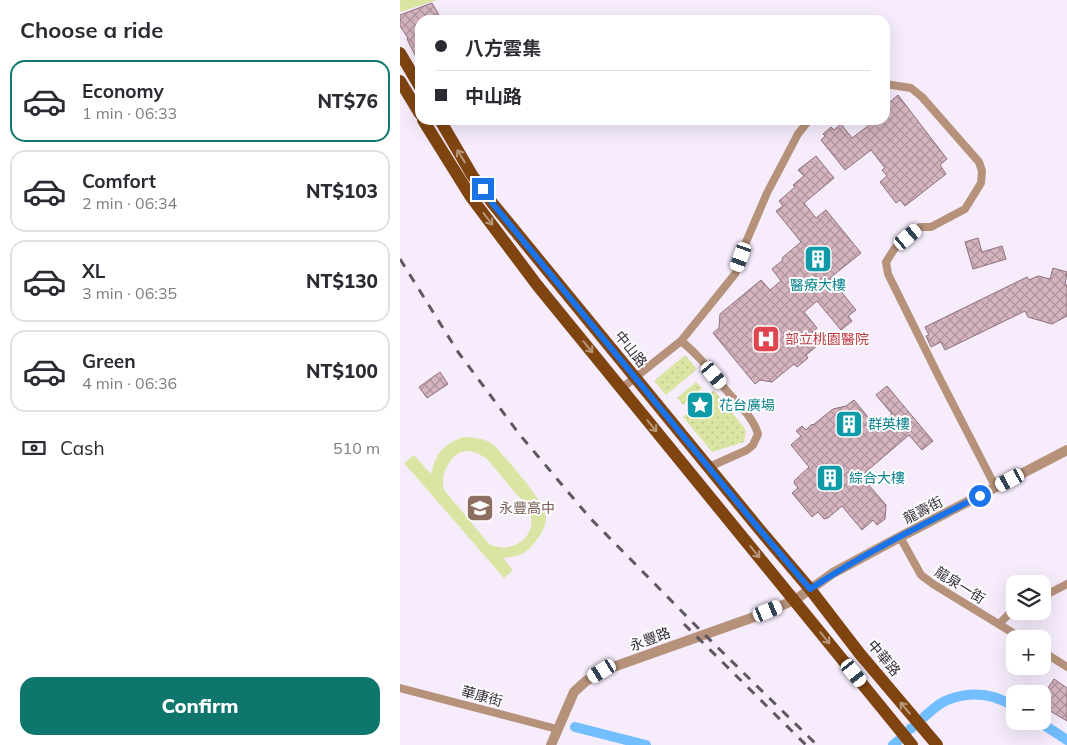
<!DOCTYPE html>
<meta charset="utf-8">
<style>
body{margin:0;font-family:Mulish,"Noto Sans TC",sans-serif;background:#f2f2f3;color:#2b2b33;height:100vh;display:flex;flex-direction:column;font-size:19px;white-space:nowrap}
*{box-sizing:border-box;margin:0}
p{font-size:16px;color:#7c7c81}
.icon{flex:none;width:28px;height:28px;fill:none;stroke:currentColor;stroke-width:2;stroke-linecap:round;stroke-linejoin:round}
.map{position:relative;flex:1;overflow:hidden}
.details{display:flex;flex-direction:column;background:#fff;width:400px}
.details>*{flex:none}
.hud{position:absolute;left:15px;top:15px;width:475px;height:110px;border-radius:15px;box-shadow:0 5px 20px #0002;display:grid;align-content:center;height:110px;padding:0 20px;background:#fff}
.fabs{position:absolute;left:606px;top:575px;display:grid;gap:10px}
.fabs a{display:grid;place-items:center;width:45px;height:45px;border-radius:10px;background:#fff;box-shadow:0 5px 20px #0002;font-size:25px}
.end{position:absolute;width:22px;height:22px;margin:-11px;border:6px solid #1a73e8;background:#fff;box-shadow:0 0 0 2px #fff}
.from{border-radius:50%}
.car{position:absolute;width:15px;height:30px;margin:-15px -8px;border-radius:6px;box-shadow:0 0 4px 1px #0007;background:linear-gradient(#fff 24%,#345 0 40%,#fff 0 76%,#345 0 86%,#fff 0)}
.hud b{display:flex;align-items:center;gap:18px;height:48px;font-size:19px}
.hud b+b{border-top:1px solid #e1e1e2}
.hud i{width:12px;height:12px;background:#2b2b33}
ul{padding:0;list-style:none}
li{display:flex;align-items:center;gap:15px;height:82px;margin:0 10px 8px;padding:0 10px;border:2px solid #e1e1e2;border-radius:15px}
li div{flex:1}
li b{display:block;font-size:19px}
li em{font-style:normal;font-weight:800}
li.selected{border-color:#0f766e}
li>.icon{width:45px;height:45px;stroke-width:1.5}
h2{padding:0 20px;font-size:22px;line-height:60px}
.pay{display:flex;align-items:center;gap:12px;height:55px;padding:0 20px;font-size:19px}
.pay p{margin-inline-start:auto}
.button{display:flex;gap:10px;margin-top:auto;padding:10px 20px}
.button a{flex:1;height:58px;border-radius:15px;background:#0f766e;color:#fff;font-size:20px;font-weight:800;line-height:58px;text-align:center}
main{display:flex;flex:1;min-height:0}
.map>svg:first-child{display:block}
.green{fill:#dae5a4;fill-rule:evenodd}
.garden{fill:url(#garden-dots)}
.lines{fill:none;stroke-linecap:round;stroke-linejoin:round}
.canal{stroke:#72beff;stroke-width:10}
.building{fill:url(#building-cross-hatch);stroke:#8e707a}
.minor{stroke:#b6927b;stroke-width:8}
.tertiary{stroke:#b6927b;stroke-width:10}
.primary{stroke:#7f4410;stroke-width:12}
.rail{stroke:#5f5763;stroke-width:3;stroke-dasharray:9 9;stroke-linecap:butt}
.oneway{stroke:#b8977b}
.route{stroke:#1a73e8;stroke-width:6}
.labels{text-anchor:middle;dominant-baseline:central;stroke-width:4;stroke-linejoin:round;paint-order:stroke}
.culture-label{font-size:14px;fill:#0d838f;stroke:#fdfdfd;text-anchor:start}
.health-label{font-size:14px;fill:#be3a42;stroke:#fdfdfd;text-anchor:start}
.street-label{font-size:14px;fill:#362f3a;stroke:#fdfdfd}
.education-label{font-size:14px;fill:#785e54;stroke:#fdfdfd;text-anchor:start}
</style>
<main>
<section class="details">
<h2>Choose a ride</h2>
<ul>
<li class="selected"><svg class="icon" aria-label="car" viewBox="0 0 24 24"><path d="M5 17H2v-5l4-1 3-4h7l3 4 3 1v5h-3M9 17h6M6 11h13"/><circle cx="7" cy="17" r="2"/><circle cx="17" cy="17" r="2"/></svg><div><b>Economy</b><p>1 min · 06:33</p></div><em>NT$76</em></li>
<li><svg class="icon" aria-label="car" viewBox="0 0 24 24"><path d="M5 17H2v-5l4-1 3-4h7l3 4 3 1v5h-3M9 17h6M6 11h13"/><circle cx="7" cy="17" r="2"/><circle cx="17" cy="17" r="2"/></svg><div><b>Comfort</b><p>2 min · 06:34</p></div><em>NT$103</em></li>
<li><svg class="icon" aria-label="car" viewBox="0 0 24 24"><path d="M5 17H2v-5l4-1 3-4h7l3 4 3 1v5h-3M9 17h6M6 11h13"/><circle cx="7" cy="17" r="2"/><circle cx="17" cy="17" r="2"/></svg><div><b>XL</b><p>3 min · 06:35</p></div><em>NT$130</em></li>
<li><svg class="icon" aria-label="car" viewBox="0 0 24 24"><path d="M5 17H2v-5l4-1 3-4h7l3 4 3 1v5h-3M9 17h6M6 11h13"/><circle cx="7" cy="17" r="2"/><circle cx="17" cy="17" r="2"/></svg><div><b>Green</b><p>4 min · 06:36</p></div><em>NT$100</em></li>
</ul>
<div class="pay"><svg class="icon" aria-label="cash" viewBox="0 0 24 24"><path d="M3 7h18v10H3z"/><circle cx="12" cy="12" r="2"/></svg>Cash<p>510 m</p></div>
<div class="button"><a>Confirm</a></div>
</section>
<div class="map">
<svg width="667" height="745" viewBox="0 0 667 745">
<defs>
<pattern id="garden-dots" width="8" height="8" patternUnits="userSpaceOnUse" patternTransform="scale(1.25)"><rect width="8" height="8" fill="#dae5a4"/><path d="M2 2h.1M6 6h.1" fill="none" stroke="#bcc58e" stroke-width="1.8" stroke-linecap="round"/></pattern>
<pattern id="building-cross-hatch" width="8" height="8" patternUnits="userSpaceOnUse" patternTransform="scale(1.25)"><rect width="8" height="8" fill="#d5b4bf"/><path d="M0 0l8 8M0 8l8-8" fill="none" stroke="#ae939c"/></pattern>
</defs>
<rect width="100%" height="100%" fill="#f6ecfc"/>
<path class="green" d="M 0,0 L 37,0 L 0,12 Z
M 64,437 C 76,438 87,438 96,447 C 108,462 147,502 146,520 C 145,526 142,533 138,538 C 127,554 121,556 103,558 L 113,570 L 104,578 L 4,463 L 14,455 L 31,474 C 36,453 43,444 64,437 ZM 70,451 L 79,454 L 87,459 C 97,471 107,483 117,495 C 121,499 127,505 129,510 C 134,521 131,534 122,541 C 111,549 100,549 89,544 L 45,491 C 44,489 43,486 43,483 C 42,472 51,456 61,452 C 63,451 68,451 70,451 Z"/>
<path class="garden" d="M 285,355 L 297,369 L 266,395 L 254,381 Z
M 296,382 L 302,388 L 283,405 L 277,398 Z
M 314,390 L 346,430 L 344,442 L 312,452 L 283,417 Z"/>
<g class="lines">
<path class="canal" d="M 524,717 C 532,710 540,702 550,699 C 573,691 595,694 615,707
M 638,721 L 667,740
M 175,727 L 246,745
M 510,729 L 512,728
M 493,745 L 498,741"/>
</g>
<path class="building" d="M 32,3 L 42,20 L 20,20 L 20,65 L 7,39 L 8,38 L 0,26 L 0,15 Z
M 498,95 L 547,159 L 540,165 L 546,174 L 505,206 L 500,200 L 496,203 L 480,182 L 487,176 L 482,170 L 485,168 L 471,150 L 445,170 L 421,140 L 425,136 L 423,134 L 431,127 L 434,130 L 441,124 L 452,138 L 476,120 L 485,120 L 485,106 Z
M 416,156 L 434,178 L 404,203 L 416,218 L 426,210 L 461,253 L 430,278 L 456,310 L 448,316 L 452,321 L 441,330 L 417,301 L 404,312 L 417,328 L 412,332 L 418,339 L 414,342 L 417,346 L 406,355 L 408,358 L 397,367 L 394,364 L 372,382 L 360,380 L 355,384 L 313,333 L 319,328 L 320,314 L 361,280 L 370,290 L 381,281 L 372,269 L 383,260 L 382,258 L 401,242 L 376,211 L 383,206 L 379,201 L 395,187 L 393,185 L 404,176 L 398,170 Z
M 578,238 L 582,252 L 602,246 L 606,259 L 573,269 L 565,242 Z
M 653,268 L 667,272 L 665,285 L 667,285 L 667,316 L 652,324 L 628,317 L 625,311 L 545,350 L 541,342 L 531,347 L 526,336 L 529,335 L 525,327 L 627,277 L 629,280 L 638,276 L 650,279 Z
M 40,372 L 48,384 L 27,398 L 19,387 Z
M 487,386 L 533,441 L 522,450 L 509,435 L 461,476 L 486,505 L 485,519 L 477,525 L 473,520 L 462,530 L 442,506 L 428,518 L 424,519 L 418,512 L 412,517 L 392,493 L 398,488 L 394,483 L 395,480 L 409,467 L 391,445 L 401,436 L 396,431 L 402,426 L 406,430 L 412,424 L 413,425 L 433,409 L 446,406 L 454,400 L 477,428 L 492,414 L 476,395 Z
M 654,679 L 667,688 L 667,721 L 642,706 L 642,697 Z"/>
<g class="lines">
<path class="minor" d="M 485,84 L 511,88 L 522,97 L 579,162 L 582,171 L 581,183 L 565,209 L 531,227 L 520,227 L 495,248 L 486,262 L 488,274 L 540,379 L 596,488
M 281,341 C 299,355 312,373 326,390 C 338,404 353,417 358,434 L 353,445 L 347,450 L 309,467
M 222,388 L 281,341 L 335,274 L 346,242 L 367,193 L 398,134 L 409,120
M 500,537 L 521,575 L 533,584 L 623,639
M 642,597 L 667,584
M 599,624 L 608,615 L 616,611
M 642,651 L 667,667
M 0,688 L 157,729"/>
<path class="tertiary" d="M 151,745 L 174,692 L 186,681 L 202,671 L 354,617 L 395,600 L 433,573 L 500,537 L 667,450"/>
<path class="primary" d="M 0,53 L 20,87
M 0,81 L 20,114
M 23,120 L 71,197 L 137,285 L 512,745
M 40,120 L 72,175 L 93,204 L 360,530 L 410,589 L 460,654 L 537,745"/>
<path class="rail" d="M 0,259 L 58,352 L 120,435 L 190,518 L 304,634 L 417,745
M 284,624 L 406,745"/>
</g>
<defs><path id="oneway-shaft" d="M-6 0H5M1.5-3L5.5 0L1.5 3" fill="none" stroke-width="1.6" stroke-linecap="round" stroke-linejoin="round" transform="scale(1.25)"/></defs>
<g class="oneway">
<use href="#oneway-shaft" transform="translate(61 156) rotate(-121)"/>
<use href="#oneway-shaft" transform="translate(88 219) rotate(53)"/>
<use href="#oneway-shaft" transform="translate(188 347) rotate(51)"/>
<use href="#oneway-shaft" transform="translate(252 426) rotate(51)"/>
<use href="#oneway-shaft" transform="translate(355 552) rotate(51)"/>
<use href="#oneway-shaft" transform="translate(425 638) rotate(51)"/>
<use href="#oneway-shaft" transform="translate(505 708) rotate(-130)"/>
</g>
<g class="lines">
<path class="route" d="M 83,189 L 93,204 L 360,530 L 410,589 C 464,553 522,525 580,496"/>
</g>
<defs>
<g id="building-square" transform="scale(1.4375)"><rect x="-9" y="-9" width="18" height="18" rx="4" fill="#0f9aa8" stroke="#fdfdfd"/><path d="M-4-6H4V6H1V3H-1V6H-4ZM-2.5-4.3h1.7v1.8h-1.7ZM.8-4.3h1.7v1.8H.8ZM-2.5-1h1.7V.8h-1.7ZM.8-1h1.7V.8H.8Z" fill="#fff"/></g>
<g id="hospital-square" transform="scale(1.4375)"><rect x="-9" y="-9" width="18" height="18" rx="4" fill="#e0444e" stroke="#fdfdfd"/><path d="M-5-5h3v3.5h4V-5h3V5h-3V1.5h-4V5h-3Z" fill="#fff"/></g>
<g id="sight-square" transform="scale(1.4375)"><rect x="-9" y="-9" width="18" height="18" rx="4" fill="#0f9aa8" stroke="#fdfdfd"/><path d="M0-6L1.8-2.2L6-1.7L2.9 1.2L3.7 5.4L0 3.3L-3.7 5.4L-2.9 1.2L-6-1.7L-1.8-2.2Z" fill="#fff"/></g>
<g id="school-square" transform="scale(1.4375)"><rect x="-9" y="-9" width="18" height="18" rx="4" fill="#8d6e63" stroke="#fdfdfd"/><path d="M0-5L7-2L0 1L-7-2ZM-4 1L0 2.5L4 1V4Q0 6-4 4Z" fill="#fff"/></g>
</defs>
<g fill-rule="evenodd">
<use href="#building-square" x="418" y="259"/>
<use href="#hospital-square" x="366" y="339"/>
<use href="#sight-square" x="300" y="405"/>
<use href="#building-square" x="449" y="424"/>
<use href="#building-square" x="430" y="478"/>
<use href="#school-square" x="80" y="508"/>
</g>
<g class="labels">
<g class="culture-label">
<text x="418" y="285" text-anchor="middle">醫療大樓</text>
<text x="319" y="405">花台廣場</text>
<text x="468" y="424">群英樓</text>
<text x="449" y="478">綜合大樓</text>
</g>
<g class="health-label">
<text x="385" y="339">部立桃園醫院</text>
</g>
<g class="street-label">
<text transform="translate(231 349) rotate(51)">中山路</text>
<text transform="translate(523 510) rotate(-27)">龍壽街</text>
<text transform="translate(560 585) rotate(32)">龍泉一街</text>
<text transform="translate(250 639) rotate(-20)">永豐路</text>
<text transform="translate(484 658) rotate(50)">中華路</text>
<text transform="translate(82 696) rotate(15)">華康街</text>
</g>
<g class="education-label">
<text x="99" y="508">永豐高中</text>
</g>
</g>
</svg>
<div class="fabs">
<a><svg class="icon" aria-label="layers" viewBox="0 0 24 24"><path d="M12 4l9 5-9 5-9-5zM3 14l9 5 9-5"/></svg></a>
<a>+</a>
<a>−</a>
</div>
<i class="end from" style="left:580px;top:496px"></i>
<i class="end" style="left:83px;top:189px"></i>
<i class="car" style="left:508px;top:237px;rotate:50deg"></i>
<i class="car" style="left:341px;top:257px;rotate:200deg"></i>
<i class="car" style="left:314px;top:375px;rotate:140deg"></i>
<i class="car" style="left:610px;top:480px;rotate:242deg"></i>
<i class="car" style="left:368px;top:611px;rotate:68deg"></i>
<i class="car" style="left:202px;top:671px;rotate:239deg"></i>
<i class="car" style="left:454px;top:673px;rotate:141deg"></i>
<div class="hud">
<b><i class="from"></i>八方雲集</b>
<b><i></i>中山路</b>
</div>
</div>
</main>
